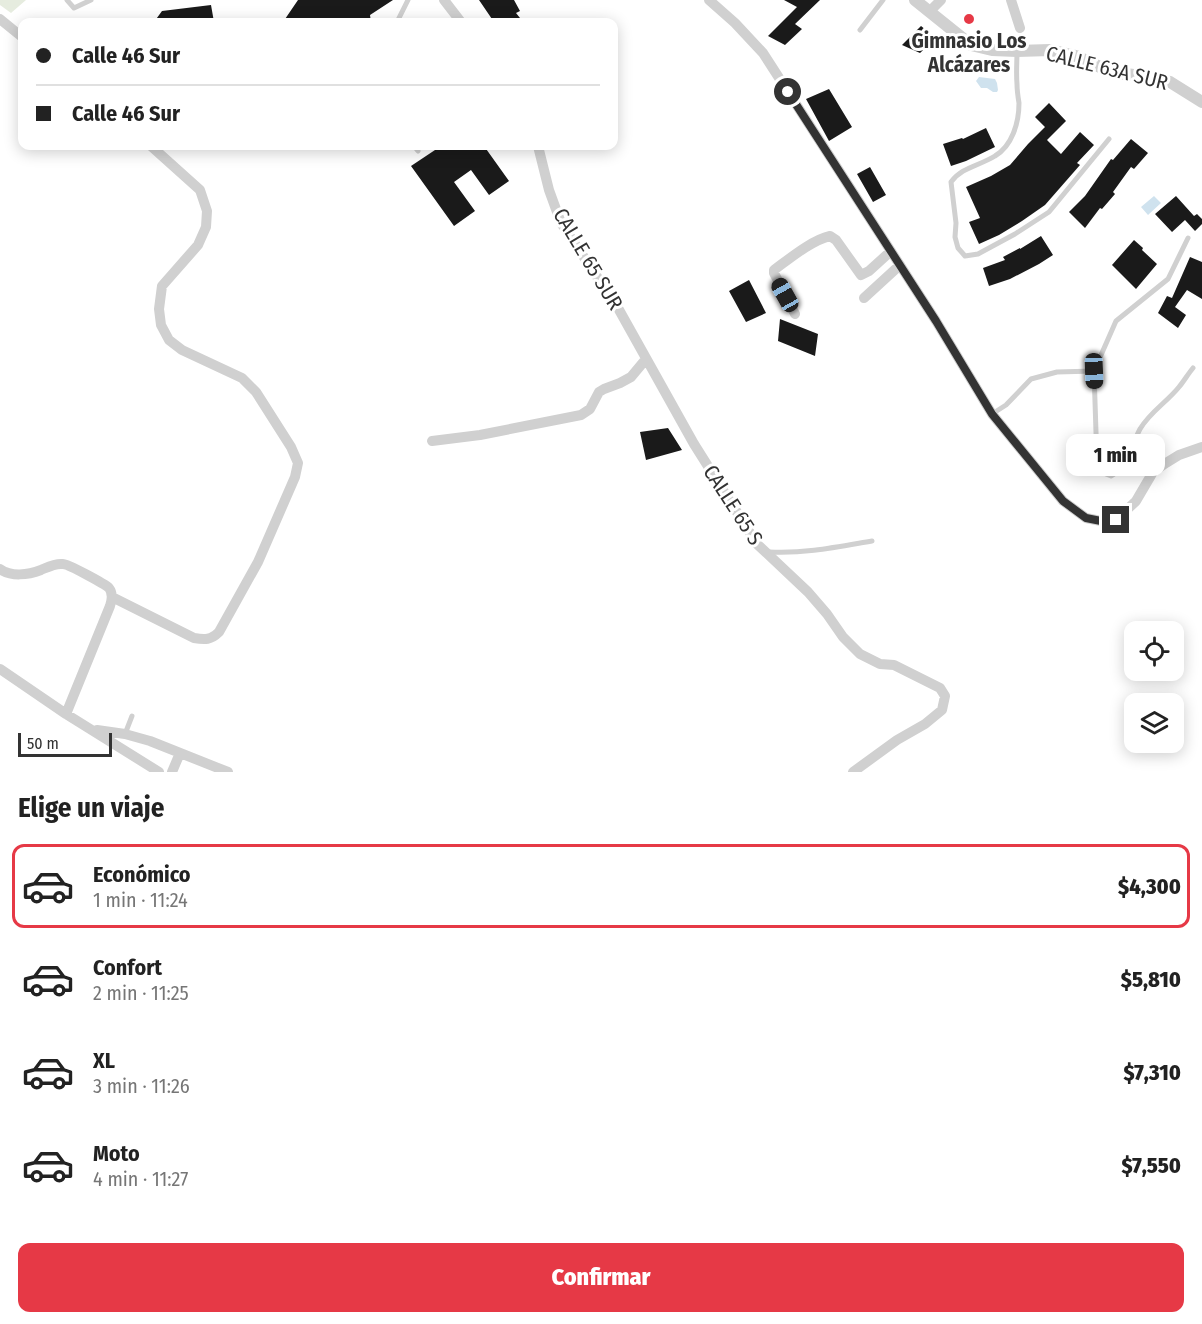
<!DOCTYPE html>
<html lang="es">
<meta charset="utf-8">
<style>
body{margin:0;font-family:"Fira Sans Condensed",sans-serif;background:#f6f6f6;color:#222;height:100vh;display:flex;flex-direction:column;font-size:22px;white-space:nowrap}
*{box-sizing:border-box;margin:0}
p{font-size:20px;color:#767676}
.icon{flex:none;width:33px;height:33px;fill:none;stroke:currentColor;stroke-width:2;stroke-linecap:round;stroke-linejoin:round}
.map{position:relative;height:772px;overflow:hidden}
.side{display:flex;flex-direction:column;background:#fff;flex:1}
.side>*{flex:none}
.guide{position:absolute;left:18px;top:18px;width:600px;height:132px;border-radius:12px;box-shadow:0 3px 15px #0003;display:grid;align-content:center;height:132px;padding:0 18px;background:#fff}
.controls{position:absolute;left:1124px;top:621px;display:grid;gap:12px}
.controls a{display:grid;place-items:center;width:60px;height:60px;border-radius:12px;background:#fff;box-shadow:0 3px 15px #0003;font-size:30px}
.scale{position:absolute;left:18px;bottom:15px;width:94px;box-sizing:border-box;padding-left:6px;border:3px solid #333;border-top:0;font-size:16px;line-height:21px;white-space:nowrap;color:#333;-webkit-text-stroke:4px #fff;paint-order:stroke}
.end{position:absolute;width:27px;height:27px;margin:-14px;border:8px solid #333;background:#fff;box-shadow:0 0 0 3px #fff}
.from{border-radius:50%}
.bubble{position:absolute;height:42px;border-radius:12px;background:#fff;box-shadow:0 3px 15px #0003;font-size:20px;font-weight:800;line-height:42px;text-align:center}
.car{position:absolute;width:18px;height:36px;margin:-18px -9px;border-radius:8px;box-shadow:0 0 4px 2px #0007;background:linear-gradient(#222 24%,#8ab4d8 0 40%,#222 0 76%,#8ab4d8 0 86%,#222 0)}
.guide b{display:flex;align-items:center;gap:21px;height:57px;font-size:22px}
.guide b+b{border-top:2px solid #e0e0e0}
.guide i{width:15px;height:15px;background:#222}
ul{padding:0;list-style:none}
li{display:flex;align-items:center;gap:18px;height:84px;margin:0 12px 9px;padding:0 6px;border:3px solid transparent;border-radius:12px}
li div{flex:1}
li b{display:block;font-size:22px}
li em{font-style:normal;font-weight:800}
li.selected{border-color:#e63946}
li>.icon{width:54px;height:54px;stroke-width:1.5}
h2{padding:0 18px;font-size:27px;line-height:72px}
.action{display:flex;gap:12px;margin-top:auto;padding:12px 18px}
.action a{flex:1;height:69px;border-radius:12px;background:#e63946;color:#fff;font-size:24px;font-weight:800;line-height:69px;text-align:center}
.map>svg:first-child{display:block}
.green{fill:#e6ecdf}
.water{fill:#cfe2ee}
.building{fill:#1a1a1a}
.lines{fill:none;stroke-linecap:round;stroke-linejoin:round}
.service{stroke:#d0d0d0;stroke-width:5}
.minor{stroke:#d0d0d0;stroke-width:10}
.tertiary{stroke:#d0d0d0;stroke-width:12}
.route{stroke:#333;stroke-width:8}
.poi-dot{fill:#e63946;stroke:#fff;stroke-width:2}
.labels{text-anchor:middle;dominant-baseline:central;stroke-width:6;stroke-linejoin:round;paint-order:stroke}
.poi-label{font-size:21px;font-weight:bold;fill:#333;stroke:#fff}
.street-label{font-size:21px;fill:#333;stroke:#fff}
</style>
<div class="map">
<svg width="1202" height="772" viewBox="0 0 1202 772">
<rect width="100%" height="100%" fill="#fff"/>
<path class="green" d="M 0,0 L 26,0 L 11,13 L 0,5 Z"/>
<path class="water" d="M 979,77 L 995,79 L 997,83 L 998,90 L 997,92 L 993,92 L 987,88 L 981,88 L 976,81 Z
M 1154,196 L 1161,203 L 1148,215 L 1141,207 Z"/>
<path class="building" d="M 298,0 L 393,0 L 370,15 L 371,22 L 283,22 Z
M 479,0 L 514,0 L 520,11 L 516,13 L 520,18 L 513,22 L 494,22 Z
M 784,0 L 820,0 L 795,24 L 802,29 L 785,45 L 768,36 L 797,7 Z
M 211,5 L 214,22 L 154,22 L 162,11 Z
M 921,26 L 936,38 L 920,53 L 902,45 Z
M 829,89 L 852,127 L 829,141 L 806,99 Z
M 1049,103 L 1066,121 L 1047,140 L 1061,154 L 1080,132 L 1094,145 L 1077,163 L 1080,165 L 1045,205 L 1022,221 L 999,235 L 979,244 L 969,222 L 980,218 L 966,187 L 991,176 L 1010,165 L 1028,144 L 1045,127 L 1035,117 Z
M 986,128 L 995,147 L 966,161 L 951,166 L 943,144 L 962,138 L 963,139 Z
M 1131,139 L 1148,153 L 1134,169 L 1131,167 L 1113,192 L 1115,194 L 1102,209 L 1100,208 L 1085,228 L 1069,212 L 1085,196 L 1111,159 L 1113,160 Z
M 441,146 L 484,146 L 509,181 L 489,195 L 471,170 L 454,182 L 475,211 L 454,226 L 411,166 Z
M 870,167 L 886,195 L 873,202 L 857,174 Z
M 1176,196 L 1194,216 L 1197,214 L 1202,219 L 1202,224 L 1195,231 L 1185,220 L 1172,232 L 1155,214 Z
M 1041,236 L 1053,255 L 1039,264 L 1010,279 L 989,286 L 983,268 L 1005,260 L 1003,257 L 1020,248 L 1020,249 Z
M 1134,240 L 1143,248 L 1142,250 L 1157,264 L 1136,289 L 1112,265 Z
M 1190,257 L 1202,262 L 1202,299 L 1187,290 L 1175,307 L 1186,315 L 1178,328 L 1158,313 L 1167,296 L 1172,298 Z
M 749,280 L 766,313 L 746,322 L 729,291 Z
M 780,319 L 818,334 L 815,356 L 778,341 Z
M 668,428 L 682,450 L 646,460 L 640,432 Z"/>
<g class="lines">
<path class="service" d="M 67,0 L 74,8 L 91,0
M 397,22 L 408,0
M 860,30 L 883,0
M 1017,51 C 1017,62 1016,73 1017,84 C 1017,91 1018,97 1019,103 C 1019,123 1012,146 995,156 C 979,166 962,167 951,182 L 956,223 L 955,237 L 958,248 L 965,256 L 978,254 L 1015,234 L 1049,212 L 1109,139
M 414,146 L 418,151
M 1188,238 L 1168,279 L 1116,321 L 1094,371 L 1097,463 L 1101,472 L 1111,476 C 1133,464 1129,449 1140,429 C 1150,412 1167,402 1179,387 C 1184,381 1188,374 1193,368
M 992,414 L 1006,405 L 1031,379 L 1057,372 L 1094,371
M 769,552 C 804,554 837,547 872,541
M 125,734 L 132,716"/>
<path class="minor" d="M 444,0 L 461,22
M 709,0 L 735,23 L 763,53 L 936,321 L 992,414 L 1063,501 L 1086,518 L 1101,521 L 1116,520 L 1136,501 L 1153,472 L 1166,463 L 1179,455 L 1202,447
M 1011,0 L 1020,28
M 930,11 L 941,0
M 0,19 L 22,37
M 538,146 L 549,190 L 561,223 L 618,308 L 694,444 L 757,544 L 808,592 L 827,614 L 843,637 L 860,654 L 880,664 L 894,665 L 940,688 L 945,696 L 942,710 L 925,724 L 897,740 L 853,772
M 864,298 L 900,265
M 795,314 L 774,273 L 774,270 C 789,259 812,240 830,236 L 836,240 L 861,275 L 869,271 L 891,251
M 432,441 L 480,435 L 581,415 L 590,409 L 599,392 L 604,389 L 620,383 L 631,377 L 646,359
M 0,569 C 11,577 28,575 41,570 C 48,567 55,563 63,564 C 68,564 105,584 109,588 C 113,593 112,600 110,606 L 66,714
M 112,597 L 194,638 C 205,640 211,640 219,632 L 258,562 L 295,477 L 298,463 L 291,447 L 256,392 L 242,378 L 182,350 L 169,340 L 161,325 L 159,309 L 162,286 L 198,245 L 206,227 L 207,211 L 200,190 L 151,146
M 0,669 L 66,714 L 159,772
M 97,730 L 125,734 L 150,741 L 228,772
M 172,772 L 180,753"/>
<path class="tertiary" d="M 915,0 L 971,45 L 992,50 L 1017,51 L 1050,50 L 1076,56 L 1111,72 L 1156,78 L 1170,82 L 1202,102"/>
</g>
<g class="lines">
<path class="route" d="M 788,92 L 936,321 L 992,414 L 1063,501 L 1086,518 L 1101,521 L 1116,520"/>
</g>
<circle class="poi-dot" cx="969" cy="19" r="6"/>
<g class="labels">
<g class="poi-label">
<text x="969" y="41">Gimnasio Los<tspan x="969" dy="24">Alcázares</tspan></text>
</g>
<g class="street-label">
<text transform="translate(1107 68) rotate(14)">CALLE 63A SUR</text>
<text transform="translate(588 259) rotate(59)">CALLE 65 SUR</text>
<text transform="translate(733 505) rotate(57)">CALLE 65 S</text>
</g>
</g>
</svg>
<div class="controls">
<a><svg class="icon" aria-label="locate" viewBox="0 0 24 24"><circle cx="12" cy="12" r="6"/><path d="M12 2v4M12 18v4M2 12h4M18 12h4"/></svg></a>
<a><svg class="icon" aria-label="layers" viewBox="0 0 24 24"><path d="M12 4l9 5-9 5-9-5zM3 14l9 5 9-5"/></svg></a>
</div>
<div class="scale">50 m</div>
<i class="end from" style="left:788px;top:92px"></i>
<i class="end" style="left:1116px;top:520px"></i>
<div class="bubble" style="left:1066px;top:434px;width:99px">1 min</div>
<i class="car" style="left:785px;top:295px;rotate:331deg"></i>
<i class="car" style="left:1094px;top:371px;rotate:178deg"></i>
<div class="guide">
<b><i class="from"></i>Calle 46 Sur</b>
<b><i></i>Calle 46 Sur</b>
</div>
</div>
<section class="side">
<h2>Elige un viaje</h2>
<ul>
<li class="selected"><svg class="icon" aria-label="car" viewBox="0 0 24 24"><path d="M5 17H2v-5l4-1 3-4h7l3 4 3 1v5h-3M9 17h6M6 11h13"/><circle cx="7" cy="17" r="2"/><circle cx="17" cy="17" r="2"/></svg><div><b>Económico</b><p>1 min · 11:24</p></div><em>$4,300</em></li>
<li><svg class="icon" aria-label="car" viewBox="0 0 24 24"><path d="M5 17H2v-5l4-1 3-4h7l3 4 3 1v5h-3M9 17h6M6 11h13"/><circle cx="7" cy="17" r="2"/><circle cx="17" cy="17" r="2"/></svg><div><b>Confort</b><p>2 min · 11:25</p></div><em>$5,810</em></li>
<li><svg class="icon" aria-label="car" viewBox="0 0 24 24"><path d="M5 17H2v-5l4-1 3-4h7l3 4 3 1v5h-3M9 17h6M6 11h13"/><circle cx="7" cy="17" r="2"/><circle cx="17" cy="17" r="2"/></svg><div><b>XL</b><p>3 min · 11:26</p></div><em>$7,310</em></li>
<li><svg class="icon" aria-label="car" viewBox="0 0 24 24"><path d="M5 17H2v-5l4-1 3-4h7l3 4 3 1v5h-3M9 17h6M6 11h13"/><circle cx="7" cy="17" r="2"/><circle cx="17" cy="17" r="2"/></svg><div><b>Moto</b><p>4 min · 11:27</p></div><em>$7,550</em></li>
</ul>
<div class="action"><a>Confirmar</a></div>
</section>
